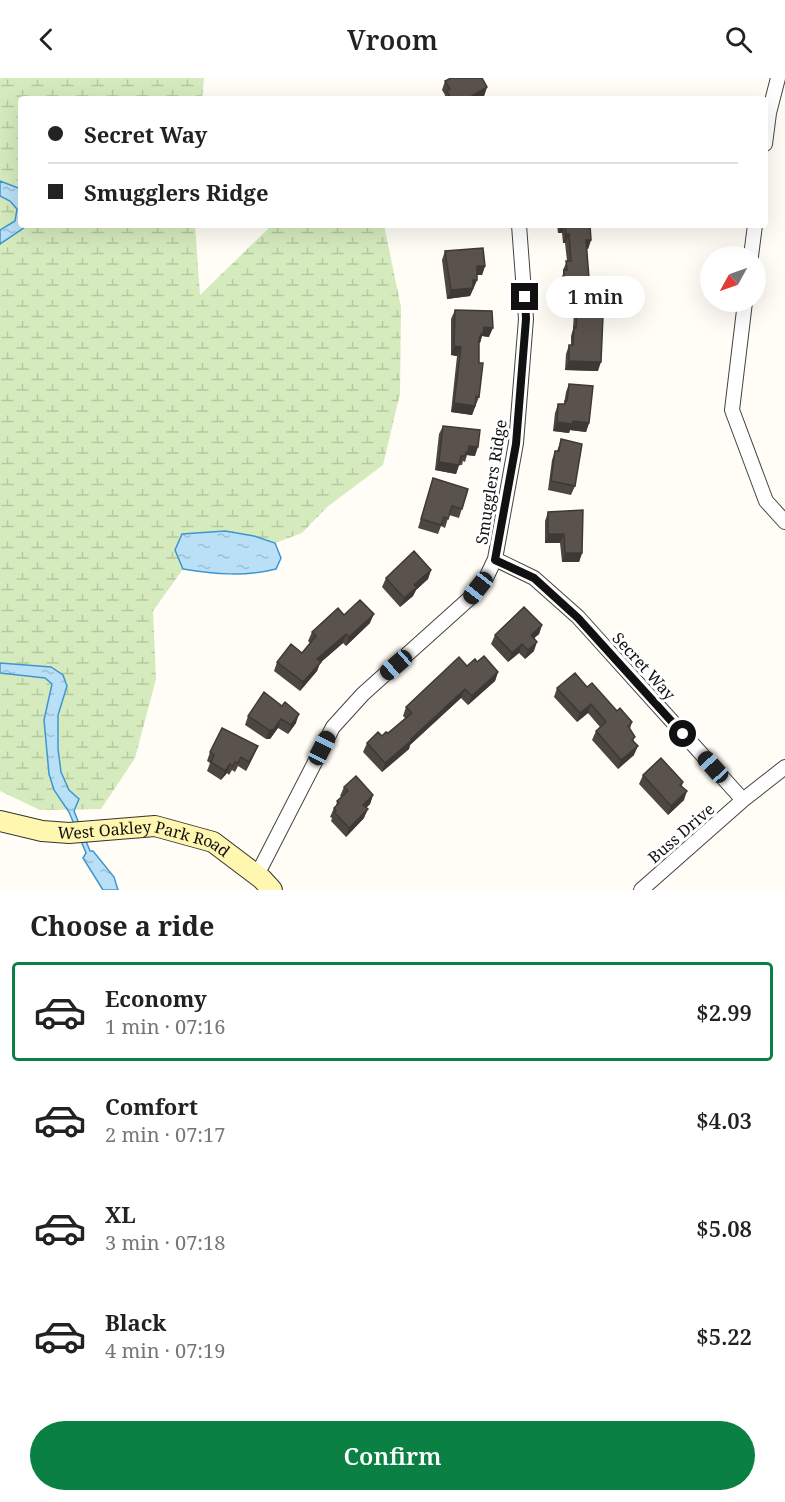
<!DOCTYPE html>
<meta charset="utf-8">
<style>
body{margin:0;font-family:"Noto Serif",serif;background:#f6f6f6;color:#222;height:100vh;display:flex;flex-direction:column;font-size:22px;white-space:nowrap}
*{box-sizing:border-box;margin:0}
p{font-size:20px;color:#767676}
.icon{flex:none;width:33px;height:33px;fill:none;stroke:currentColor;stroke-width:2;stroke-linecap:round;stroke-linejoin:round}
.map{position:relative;height:812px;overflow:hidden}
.side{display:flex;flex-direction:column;background:#fff;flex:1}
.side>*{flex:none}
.guide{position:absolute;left:18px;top:18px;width:750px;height:132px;border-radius:6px;box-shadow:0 6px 24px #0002;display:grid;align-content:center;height:132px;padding:0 30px;background:#fff}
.needle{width:39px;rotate:230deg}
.tools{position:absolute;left:700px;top:168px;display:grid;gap:12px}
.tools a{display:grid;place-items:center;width:66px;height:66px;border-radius:50%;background:#fff;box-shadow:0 6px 24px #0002;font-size:30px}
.end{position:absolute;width:27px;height:27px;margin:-14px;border:8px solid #111;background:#fff;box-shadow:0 0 0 3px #fff}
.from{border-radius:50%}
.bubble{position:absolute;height:42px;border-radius:21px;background:#fff;box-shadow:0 6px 24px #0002;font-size:20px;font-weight:600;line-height:42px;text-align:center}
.car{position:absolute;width:18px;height:36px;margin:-18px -9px;border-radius:8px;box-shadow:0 0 4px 2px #0007;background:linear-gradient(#222 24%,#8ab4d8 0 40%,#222 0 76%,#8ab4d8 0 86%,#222 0)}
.guide b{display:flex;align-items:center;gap:21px;height:57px;font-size:22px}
.guide b+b{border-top:2px solid #e0e0e0}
.guide i{width:15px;height:15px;background:#222}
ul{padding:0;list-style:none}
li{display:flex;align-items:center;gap:18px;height:99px;margin:0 12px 9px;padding:0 18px;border:3px solid transparent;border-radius:6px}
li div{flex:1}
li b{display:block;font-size:22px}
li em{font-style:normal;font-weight:600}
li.on{border-color:#0b8043}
li>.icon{width:54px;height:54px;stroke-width:1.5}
h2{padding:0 30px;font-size:27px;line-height:72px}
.primary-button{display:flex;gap:12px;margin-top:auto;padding:12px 30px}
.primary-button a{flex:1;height:69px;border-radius:36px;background:#0b8043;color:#fff;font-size:24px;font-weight:600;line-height:69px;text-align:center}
header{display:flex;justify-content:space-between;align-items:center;height:78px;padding:0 30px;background:#fff;font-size:27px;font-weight:600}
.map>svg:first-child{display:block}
.wetland{fill:url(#wetland-marsh)}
.water{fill:url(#water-ripples);stroke:#3f96cf;stroke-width:1.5}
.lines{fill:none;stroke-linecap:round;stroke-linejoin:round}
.street-casing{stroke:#444;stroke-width:16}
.secondary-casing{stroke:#333;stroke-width:22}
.street{stroke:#fff;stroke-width:14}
.secondary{stroke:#fff6b0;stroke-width:20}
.wall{fill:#4d4742}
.shaded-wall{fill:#3f3936}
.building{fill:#5a524d;stroke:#3f3936;stroke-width:1.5}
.route{stroke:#111;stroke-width:8}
.labels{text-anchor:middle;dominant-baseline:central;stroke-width:6;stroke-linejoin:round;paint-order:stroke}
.street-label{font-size:16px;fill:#111;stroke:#fff}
</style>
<header><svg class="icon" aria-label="back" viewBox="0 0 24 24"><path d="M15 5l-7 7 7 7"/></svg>Vroom<svg class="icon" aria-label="search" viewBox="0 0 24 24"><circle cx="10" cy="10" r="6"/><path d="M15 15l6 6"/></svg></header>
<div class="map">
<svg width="785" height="812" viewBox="0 0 785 812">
<defs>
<pattern id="wetland-marsh" width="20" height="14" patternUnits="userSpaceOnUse" patternTransform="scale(1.5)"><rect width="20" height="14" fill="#d5ebbd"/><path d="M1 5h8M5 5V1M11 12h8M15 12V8" fill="none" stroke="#b6c8a1"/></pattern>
<pattern id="water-ripples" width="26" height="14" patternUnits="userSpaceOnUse" patternTransform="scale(1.5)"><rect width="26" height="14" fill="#b9e0f7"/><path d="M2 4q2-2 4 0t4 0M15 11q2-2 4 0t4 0" fill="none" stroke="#9ebfd3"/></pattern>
</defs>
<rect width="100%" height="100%" fill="#fffdf5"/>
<path class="wetland" d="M 0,0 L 204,0 L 202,21 L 21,21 L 21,147 L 195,147 L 200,217 L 272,147 L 384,147 L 401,229 L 400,316 L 383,387 L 327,429 L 302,455 L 275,465 L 254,458 L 225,453 L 182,456 L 175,472 L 183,491 L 153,533 L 156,601 L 135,680 L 101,731 L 40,732 L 0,713 Z"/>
<path class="water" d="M 0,103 L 21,111 L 21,147 L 28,147 L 0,166 L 0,152 L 15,143 L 17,131 L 10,123 L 0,118 Z
M 225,453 L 254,458 L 275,465 L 281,480 L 276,491 C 245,499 214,496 183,491 L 175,472 L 182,456 Z
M 0,585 L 51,589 L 63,597 L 67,608 L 58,637 L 58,671 L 61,694 L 69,712 L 79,721 L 74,733 L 90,773 L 93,773 L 114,799 L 118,812 L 103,812 L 83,780 L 86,775 L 69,734 L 54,712 L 49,696 L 44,642 L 52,606 L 45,600 L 0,595 Z"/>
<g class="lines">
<g class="street-casing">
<path id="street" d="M 765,66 L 769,35 L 778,0
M 751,178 L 755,147
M 745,224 L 732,332 L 766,423 L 785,444
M 495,481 L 534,500 L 578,539 L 743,722
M 257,797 L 333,649 L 363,616 L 470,520 L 486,500 L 495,481 L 516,365 L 526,241 L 519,147
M 641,812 L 743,722 L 785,689"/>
</g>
<g class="secondary-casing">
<g id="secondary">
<path id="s1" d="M 0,743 L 42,753 L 69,755 L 155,748 L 213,764 L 262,801 L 272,812"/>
</g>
</g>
<use href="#street" class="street"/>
<use href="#secondary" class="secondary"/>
</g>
<path class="wall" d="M 445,3 L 487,9 L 484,18 L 480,21 L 444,21 L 445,17 L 442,12 Z
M 557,147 L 590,147 L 591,162 L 588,171 L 586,171 L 598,293 L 565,292 L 566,276 L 569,267 L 571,267 L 571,258 L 573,251 L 574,232 L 562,233 L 561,201 L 563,196 L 563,192 L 567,183 L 565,165 L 563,165 L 562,155 L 558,155 Z
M 445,173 L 485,188 L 482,197 L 477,197 L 477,202 L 470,218 L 447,221 L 442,182 Z
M 455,232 L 489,259 L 482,258 L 480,265 L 479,265 L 479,319 L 472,337 L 451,334 L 457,278 L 451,277 L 451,241 Z
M 569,306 L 589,345 L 586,354 L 570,352 L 569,355 L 553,353 L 555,335 L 558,326 L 564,326 L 566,314 Z
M 443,348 L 475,378 L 467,377 L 465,384 L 463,383 L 462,387 L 459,387 L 456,396 L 435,392 L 439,356 Z
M 561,361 L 575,408 L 571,417 L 548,412 L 552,382 L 555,373 L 557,373 Z
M 433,400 L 468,411 L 459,440 L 449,437 L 445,450 L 441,448 L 438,456 L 418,450 Z
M 548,434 L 582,475 L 579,484 L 562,484 L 560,465 L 545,465 L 545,443 Z
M 431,492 L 428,501 L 416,512 L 413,518 L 400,529 L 382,509 L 386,500 Z
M 370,545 L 346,568 L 343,565 L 320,585 L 317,593 L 300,613 L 274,593 L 277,584 L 302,575 L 310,565 L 308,563 L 312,554 Z
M 542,547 L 539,556 L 534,560 L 534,573 L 525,581 L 519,575 L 508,584 L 491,566 L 495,557 Z
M 477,584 L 498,594 L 495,603 L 468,627 L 461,620 L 410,667 L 409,671 L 382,694 L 363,674 L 367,665 L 388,655 L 405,640 L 403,638 L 406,629 L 467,588 Z
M 587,609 L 632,644 L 630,651 L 634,663 L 634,677 L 618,691 L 592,662 L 596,653 L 600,649 L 588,635 L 577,644 L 554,619 L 557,610 Z
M 264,614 L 296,645 L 288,656 L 278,650 L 270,661 L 266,661 L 245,647 L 248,638 Z
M 258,668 L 254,677 L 246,693 L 238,688 L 235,694 L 232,692 L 229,697 L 227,695 L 221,702 L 207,693 L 210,685 L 207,683 L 210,674 Z
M 643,697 L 683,704 L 682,708 L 684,722 L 668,737 L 639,706 Z
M 344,709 L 373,717 L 370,726 L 366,730 L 364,740 L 346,759 L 331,743 L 332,740 L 330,739 L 334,730 L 336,728 L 337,723 L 342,719 L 340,718 Z"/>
<path class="shaded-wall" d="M 487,9 L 484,18 L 480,21 L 467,21 Z
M 561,147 L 565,147 L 562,155 L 558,155 Z
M 566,156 L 569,156 L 565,165 L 563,165 Z
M 586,162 L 591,162 L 588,171 L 582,171 Z
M 477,188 L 485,188 L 482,197 L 474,197 Z
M 473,202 L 477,202 L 470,218 L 447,221 L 451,212 Z
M 578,223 L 574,232 L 562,233 L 565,224 Z
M 484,249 L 493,250 L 489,259 L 482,258 L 480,265 L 478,265 Z
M 454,268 L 461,269 L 457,278 L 451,277 Z
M 569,283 L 601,284 L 598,293 L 565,292 Z
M 454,325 L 475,328 L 472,337 L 451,334 Z
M 573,343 L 589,345 L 586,354 L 570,352 L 569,355 L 553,353 L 557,344 Z
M 469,368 L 478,369 L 475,378 L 467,377 Z
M 439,384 L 459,387 L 456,396 L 435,392 Z
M 548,456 L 564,456 L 560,465 L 545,465 Z
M 565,475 L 582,475 L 579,484 L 562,484 Z
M 431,492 L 428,501 L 416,512 L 413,518 L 400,529 L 404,520 L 414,507 Z
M 374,536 L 370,545 L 346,568 L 349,559 Z
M 542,547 L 539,556 L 528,566 L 531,557 Z
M 346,556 L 343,565 L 320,585 L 317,593 L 300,613 L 303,604 L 317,581 Z
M 537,564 L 534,573 L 525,581 L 528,572 Z
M 522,566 L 519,575 L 508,584 L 512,575 Z
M 498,594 L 495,603 L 468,627 L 472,618 Z
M 465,611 L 461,620 L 410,667 L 409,671 L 382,694 L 385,685 Z
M 591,626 L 588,635 L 577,644 L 580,635 Z
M 299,636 L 296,645 L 288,656 L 291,647 Z
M 281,641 L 278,650 L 270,661 L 266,661 L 269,652 Z
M 258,668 L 254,677 L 246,693 L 249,684 Z
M 638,668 L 634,677 L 618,691 L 621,682 Z
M 230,686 L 227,695 L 221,702 L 225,693 Z
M 687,713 L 684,722 L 668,737 L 671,728 Z
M 373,717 L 370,726 L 360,736 L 363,727 Z
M 368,731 L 364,740 L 346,759 L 349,750 Z"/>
<path class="building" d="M 451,0 L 482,0 L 487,9 L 467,21 L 451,21 L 447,13 L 450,11 L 445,3 Z
M 565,147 L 590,147 L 591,162 L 586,162 L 592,238 L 603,238 L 601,284 L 569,283 L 569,267 L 573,267 L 574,249 L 576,250 L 578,223 L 565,224 L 564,192 L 567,192 L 566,183 L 571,183 L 569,156 L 566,156 Z
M 483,170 L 485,188 L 477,188 L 477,202 L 473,202 L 473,210 L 451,212 L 445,173 Z
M 455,232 L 492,233 L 493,250 L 484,249 L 483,256 L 481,256 L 479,261 L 479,285 L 483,285 L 479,319 L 476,318 L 475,328 L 454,325 L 461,269 L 454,268 Z
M 569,306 L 593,308 L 589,345 L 573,343 L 572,346 L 557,344 L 558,326 L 565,326 L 565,323 L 567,323 Z
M 443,348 L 480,352 L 478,369 L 469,368 L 468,375 L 466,374 L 465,378 L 461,378 L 459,387 L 439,384 Z
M 561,361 L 582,366 L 575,408 L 551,403 L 555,373 L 559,373 Z
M 433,400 L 468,411 L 462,431 L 452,428 L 448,441 L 444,439 L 441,447 L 421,441 Z
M 583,432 L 582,475 L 565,475 L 564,456 L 548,456 L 548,434 Z
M 414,473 L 431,492 L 414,507 L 417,509 L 404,520 L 386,500 Z
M 360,522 L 374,536 L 349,559 L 346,556 L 317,581 L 321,584 L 303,604 L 277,584 L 291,566 L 302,575 L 316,558 L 312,554 L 338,530 L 344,537 Z
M 524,529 L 542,547 L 531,557 L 537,564 L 528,572 L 522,566 L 512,575 L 495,557 Z
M 484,578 L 498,594 L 472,618 L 465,611 L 411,661 L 412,662 L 385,685 L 367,665 L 378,654 L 382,658 L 386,654 L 388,655 L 412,635 L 406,629 L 459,579 L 467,588 L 475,581 L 477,584 Z
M 575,595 L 587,609 L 592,605 L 617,633 L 620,630 L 632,644 L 628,648 L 635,659 L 632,662 L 638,668 L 621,682 L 596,653 L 606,644 L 591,626 L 580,635 L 557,610 Z
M 264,614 L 282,628 L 285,624 L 299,636 L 291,647 L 281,641 L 273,652 L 269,652 L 248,638 Z
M 222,650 L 258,668 L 249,684 L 241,679 L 238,685 L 235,684 L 233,688 L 230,686 L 225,693 L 211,684 L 214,677 L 210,674 Z
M 661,680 L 683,704 L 680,707 L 687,713 L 671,728 L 643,697 Z
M 356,698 L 373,717 L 363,727 L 368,731 L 349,750 L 334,734 L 336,733 L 334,730 L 339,725 L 337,723 L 348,713 L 344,709 Z"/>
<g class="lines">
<path class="route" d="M 525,219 L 526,241 L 516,366 L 495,482 L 534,500 L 578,540 L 683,656"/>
</g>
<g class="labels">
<g class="street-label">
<text transform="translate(491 404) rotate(-81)">Smugglers Ridge</text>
<text transform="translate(644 588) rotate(48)">Secret Way</text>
<text transform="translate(681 755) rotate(-41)">Buss Drive</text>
<text stroke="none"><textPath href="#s1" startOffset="147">West Oakley Park Road</textPath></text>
</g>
</g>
</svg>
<div class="tools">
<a><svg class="needle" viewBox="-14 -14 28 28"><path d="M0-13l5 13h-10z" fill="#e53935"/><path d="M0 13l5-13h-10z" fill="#767676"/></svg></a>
</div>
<i class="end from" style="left:683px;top:656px"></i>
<i class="end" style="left:525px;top:219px"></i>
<div class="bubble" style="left:546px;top:198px;width:99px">1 min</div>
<i class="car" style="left:478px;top:510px;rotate:218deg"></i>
<i class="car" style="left:396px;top:587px;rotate:229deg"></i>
<i class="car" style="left:322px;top:670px;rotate:27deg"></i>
<i class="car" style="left:713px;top:689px;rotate:318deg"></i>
<div class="guide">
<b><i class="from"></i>Secret Way</b>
<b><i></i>Smugglers Ridge</b>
</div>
</div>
<section class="side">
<h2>Choose a ride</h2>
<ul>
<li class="on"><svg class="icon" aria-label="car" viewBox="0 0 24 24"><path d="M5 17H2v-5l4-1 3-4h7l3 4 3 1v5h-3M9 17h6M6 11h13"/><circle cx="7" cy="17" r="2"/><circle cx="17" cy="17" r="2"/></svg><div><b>Economy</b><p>1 min · 07:16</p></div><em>$2.99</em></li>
<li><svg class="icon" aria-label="car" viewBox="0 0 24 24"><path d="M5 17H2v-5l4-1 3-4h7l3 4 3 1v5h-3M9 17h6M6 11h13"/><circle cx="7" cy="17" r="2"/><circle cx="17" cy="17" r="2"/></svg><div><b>Comfort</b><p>2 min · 07:17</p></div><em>$4.03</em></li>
<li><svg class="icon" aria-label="car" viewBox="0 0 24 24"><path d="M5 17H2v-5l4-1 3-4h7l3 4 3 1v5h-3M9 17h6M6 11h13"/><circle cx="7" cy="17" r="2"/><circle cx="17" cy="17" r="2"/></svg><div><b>XL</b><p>3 min · 07:18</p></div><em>$5.08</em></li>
<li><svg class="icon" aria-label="car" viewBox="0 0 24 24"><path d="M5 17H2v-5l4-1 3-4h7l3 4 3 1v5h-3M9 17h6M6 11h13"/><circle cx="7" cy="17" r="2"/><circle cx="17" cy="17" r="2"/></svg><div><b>Black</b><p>4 min · 07:19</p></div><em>$5.22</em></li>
</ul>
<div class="primary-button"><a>Confirm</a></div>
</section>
